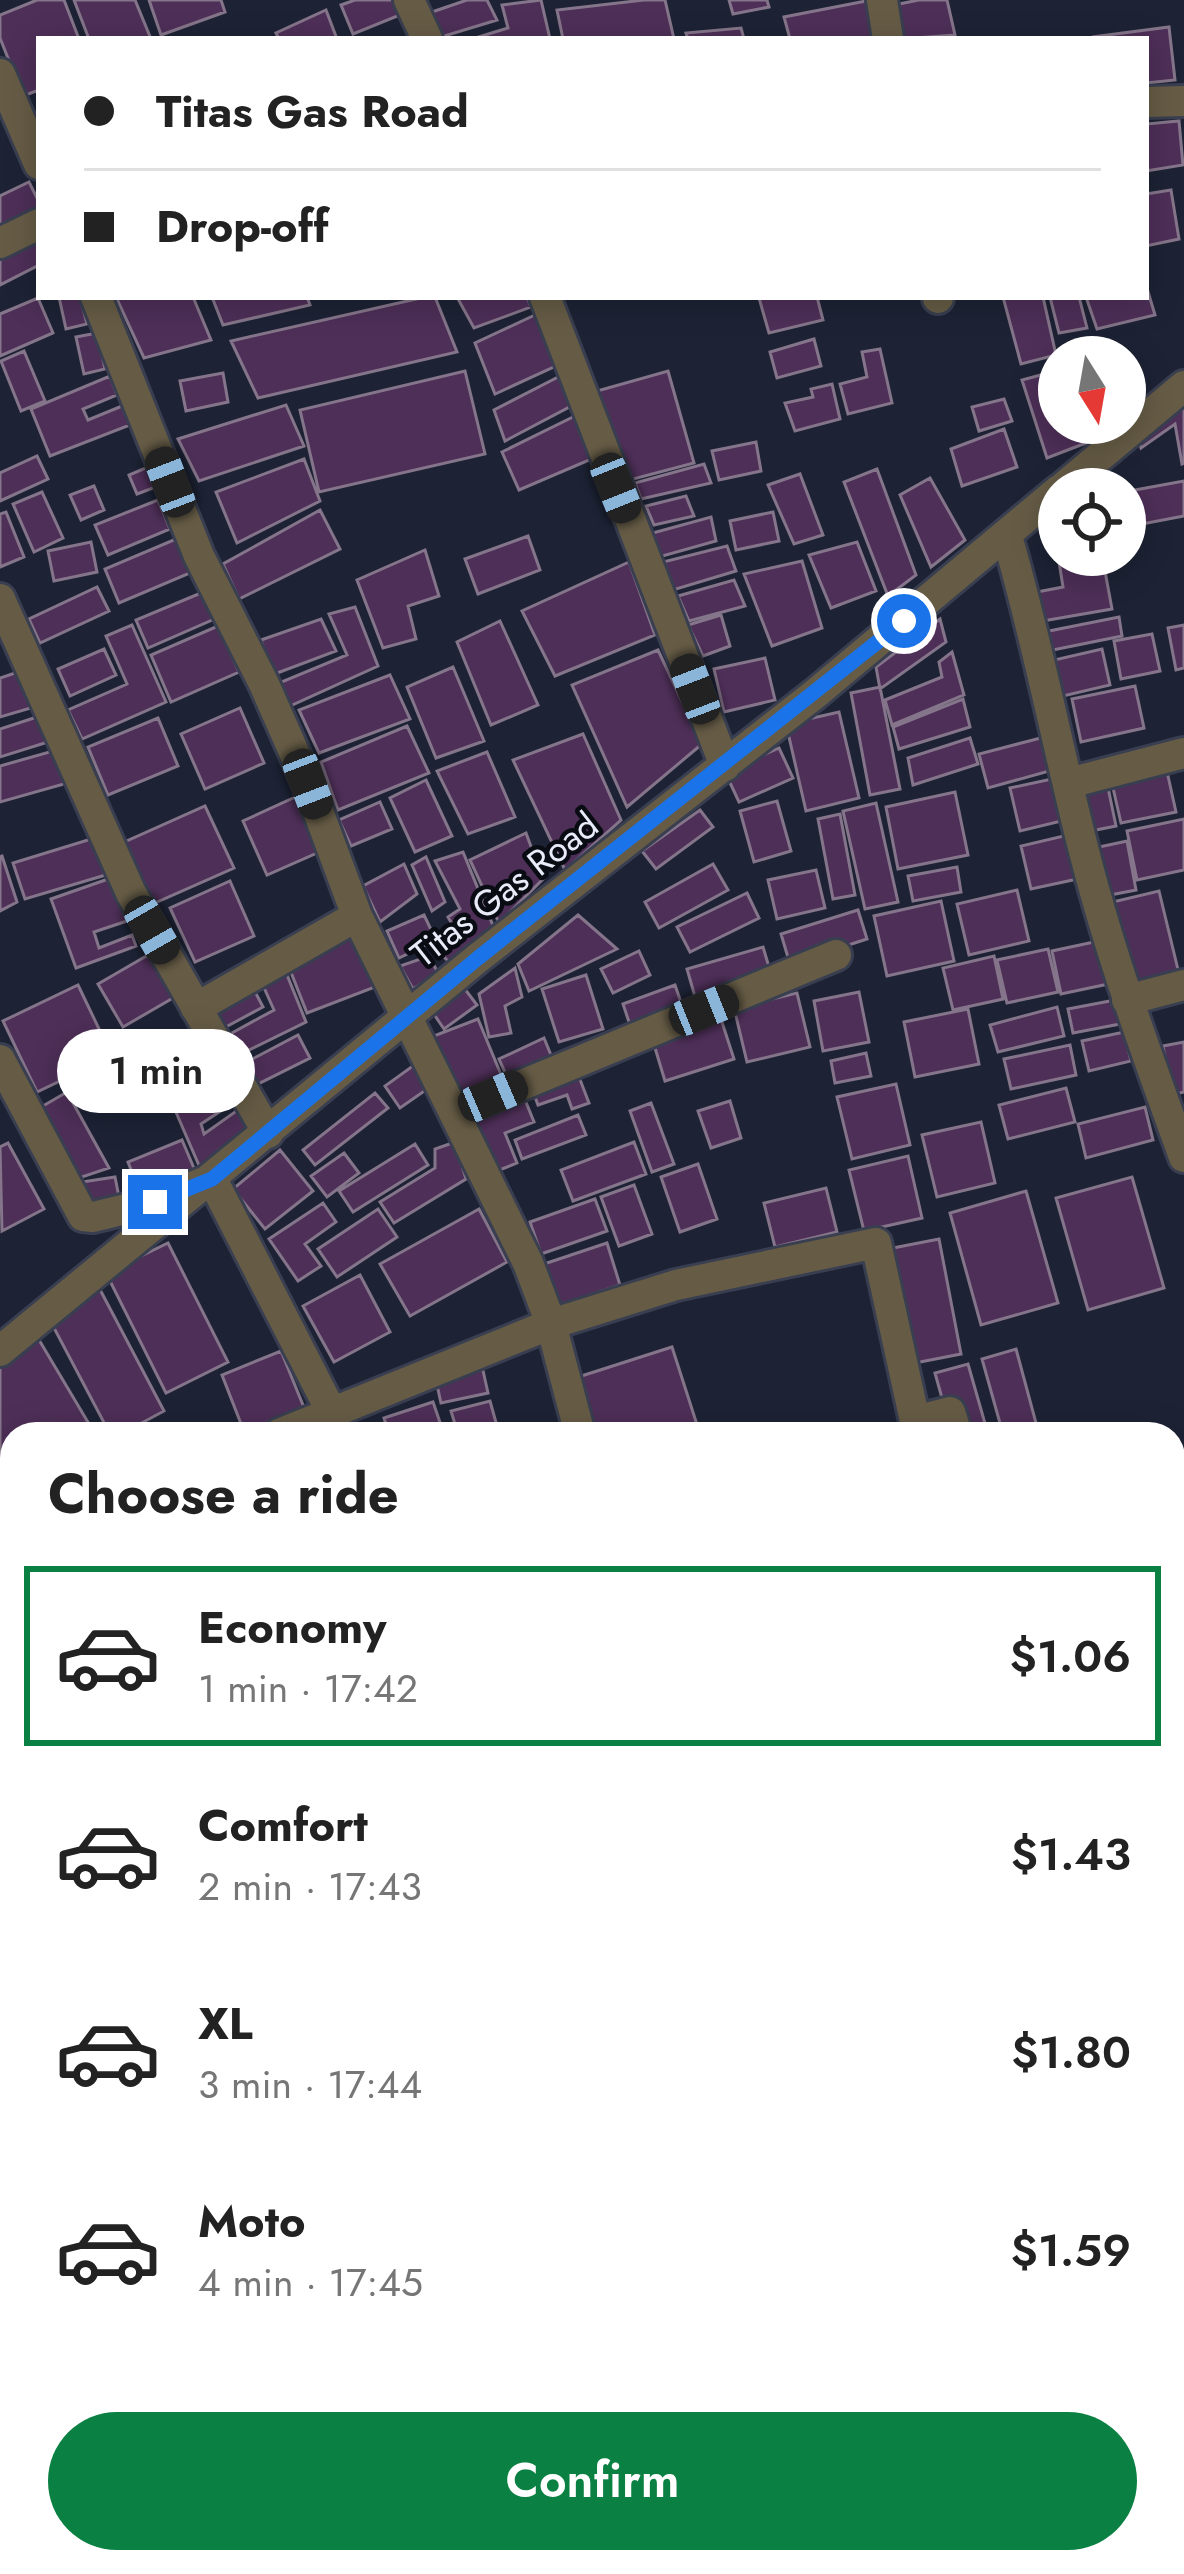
<!DOCTYPE html>
<meta charset="utf-8">
<style>
body{margin:0;font-family:Jost,sans-serif;background:#f2f2f2;color:#222;height:100vh;display:flex;flex-direction:column;font-size:45px;white-space:nowrap}
*{box-sizing:border-box;margin:0}
p{font-size:39px;color:#767676}
.icon{flex:none;width:66px;height:66px;fill:none;stroke:currentColor;stroke-width:2;stroke-linecap:round;stroke-linejoin:round}
.map{position:relative;flex:1;overflow:hidden}
.drawer{position:absolute;left:0px;top:1422px;width:1185px;height:1152px;display:flex;flex-direction:column;background:#fff;border-radius:36px 36px 0 0;box-shadow:0 6px 30px #0003}
.drawer>*{flex:none}
.top-card{position:absolute;left:36px;top:36px;width:1113px;height:264px;border-radius:0px;box-shadow:0 6px 30px #0003;display:grid;align-content:center;height:264px;padding:0 48px;background:#fff}
.needle{width:78px;rotate:169deg}
.tools{position:absolute;left:1038px;top:336px;display:grid;gap:24px}
.tools a{display:grid;place-items:center;width:108px;height:108px;border-radius:50%;background:#fff;box-shadow:0 6px 30px #0003;font-size:60px}
.end{position:absolute;width:54px;height:54px;margin:-27px;border:15px solid #1a73e8;background:#fff;box-shadow:0 0 0 6px #fff}
.from{border-radius:50%}
.bubble{position:absolute;height:84px;border-radius:42px;background:#fff;box-shadow:0 6px 30px #0003;font-size:39px;font-weight:600;line-height:84px;text-align:center}
.car{position:absolute;width:36px;height:72px;margin:-36px -18px;border-radius:15px;box-shadow:0 0 9px 3px #0007;background:linear-gradient(#222 24%,#8ab4d8 0 40%,#222 0 76%,#8ab4d8 0 86%,#222 0)}
.top-card b{display:flex;align-items:center;gap:42px;height:114px;font-size:45px}
.top-card b+b{border-top:3px solid #e0e0e0}
.top-card i{width:30px;height:30px;background:#222}
ul{padding:0;list-style:none}
li{display:flex;align-items:center;gap:36px;height:180px;margin:0 24px 18px;padding:0 24px;border:6px solid transparent;border-radius:0px}
li div{flex:1}
li b{display:block;font-size:45px}
li em{font-style:normal;font-weight:600}
li.selected{border-color:#0b8043}
li>.icon{width:108px;height:108px;stroke-width:1.5}
h2{padding:0 48px;font-size:54px;line-height:144px}
.button{display:flex;gap:24px;margin-top:auto;padding:24px 48px}
.button a{flex:1;height:138px;border-radius:72px;background:#0b8043;color:#fff;font-size:48px;font-weight:600;line-height:138px;text-align:center}
.map>svg:first-child{display:block}
.building{fill:#4e2f58;stroke:#85758a;stroke-width:3}
.lines{fill:none;stroke-linecap:round;stroke-linejoin:round}
.minor-casing{stroke:#393f50;stroke-width:36}
.minor{stroke:#665c46;stroke-width:30}
.route{stroke:#1a73e8;stroke-width:15}
.labels{text-anchor:middle;dominant-baseline:central;stroke-width:9;stroke-linejoin:round;paint-order:stroke}
.street-label{font-size:36px;fill:#e8ecf9;stroke:#0a0c14}
</style>
<div class="map">
<svg width="1184" height="2574" viewBox="0 0 1184 2574">
<rect width="100%" height="100%" fill="#1d2335"/>
<path class="building" d="M 37,0 L 64,0 L 79,39 L 39,39 L 39,90 L 23,96 L 0,38 L 0,15 Z
M 74,0 L 135,0 L 151,39 L 89,39 Z
M 149,0 L 221,0 L 225,12 L 161,35 Z
M 355,0 L 394,0 L 400,15 L 353,34 L 341,5 Z
M 467,0 L 487,0 L 497,20 L 438,38 L 429,13 Z
M 541,0 L 550,39 L 472,39 L 508,28 L 502,5 Z
M 644,0 L 665,0 L 674,39 L 563,39 L 557,10 Z
M 729,0 L 767,0 L 769,7 L 733,14 Z
M 871,0 L 878,39 L 790,39 L 784,17 Z
M 919,0 L 947,0 L 955,35 L 902,39 L 894,5 Z
M 326,10 L 337,39 L 279,39 L 276,33 Z
M 1169,27 L 1175,80 L 1146,83 L 1146,39 L 1092,37 Z
M 741,28 L 744,39 L 688,39 L 686,33 Z
M 1179,121 L 1183,165 L 1146,171 L 1146,124 Z
M 29,182 L 39,202 L 39,217 L 0,236 L 0,196 Z
M 1171,190 L 1179,239 L 1146,246 L 1146,194 Z
M 39,233 L 39,265 L 0,285 L 0,253 Z
M 1146,285 L 1155,315 L 1097,329 L 1086,297 L 1146,297 Z
M 59,297 L 80,297 L 87,324 L 66,329 Z
M 116,297 L 193,297 L 211,340 L 144,358 Z
M 212,297 L 307,297 L 310,305 L 223,325 Z
M 425,297 L 435,297 L 457,352 L 258,398 L 231,341 Z
M 457,297 L 527,297 L 531,307 L 474,328 Z
M 817,297 L 823,320 L 769,333 L 759,298 Z
M 1003,297 L 1043,297 L 1056,355 L 1021,364 Z
M 1050,297 L 1079,297 L 1087,328 L 1059,333 Z
M 38,298 L 53,333 L 0,356 L 0,314 Z
M 535,315 L 558,365 L 495,394 L 475,343 Z
M 97,333 L 105,369 L 84,374 L 76,337 Z
M 814,339 L 821,366 L 777,378 L 770,352 Z
M 880,349 L 892,403 L 848,414 L 840,384 L 867,377 L 862,352 Z
M 24,351 L 45,401 L 21,411 L 1,361 Z
M 1059,370 L 1059,423 L 1095,423 L 1099,438 L 1047,458 L 1022,380 Z
M 465,371 L 485,454 L 319,492 L 300,410 Z
M 668,371 L 694,463 L 622,482 L 597,391 Z
M 223,373 L 228,402 L 186,411 L 180,381 Z
M 562,375 L 575,404 L 505,441 L 494,410 Z
M 110,376 L 117,395 L 83,409 L 88,420 L 122,406 L 130,425 L 50,456 L 31,409 Z
M 832,384 L 840,419 L 795,431 L 785,403 L 813,397 L 811,389 Z
M 1184,395 L 1184,463 L 1182,464 L 1175,424 L 1141,448 L 1136,427 Z
M 1004,399 L 1012,421 L 979,431 L 972,407 Z
M 286,405 L 304,446 L 199,481 L 178,439 Z
M 577,415 L 594,458 L 519,490 L 502,452 Z
M 1004,429 L 1017,467 L 962,486 L 951,449 Z
M 756,442 L 761,471 L 719,480 L 712,451 Z
M 37,456 L 48,479 L 0,501 L 0,473 Z
M 304,459 L 320,501 L 237,543 L 216,492 Z
M 704,464 L 711,483 L 641,499 L 635,483 Z
M 148,467 L 156,487 L 137,494 L 129,475 Z
M 877,469 L 916,575 L 888,596 L 844,482 Z
M 800,474 L 823,535 L 794,544 L 768,485 Z
M 930,478 L 965,540 L 931,567 L 900,495 Z
M 1184,481 L 1184,516 L 1142,524 L 1135,490 Z
M 94,486 L 104,510 L 81,520 L 70,495 Z
M 42,492 L 63,538 L 34,552 L 13,504 Z
M 686,496 L 694,516 L 654,525 L 646,506 Z
M 158,500 L 170,529 L 108,555 L 95,525 Z
M 320,510 L 340,549 L 239,599 L 223,564 Z
M 6,512 L 24,557 L 0,567 L 0,514 Z
M 773,512 L 779,541 L 736,550 L 730,521 Z
M 711,517 L 716,541 L 659,557 L 649,534 Z
M 528,536 L 540,570 L 478,594 L 465,559 Z
M 176,539 L 190,573 L 119,603 L 105,569 Z
M 91,542 L 97,572 L 54,581 L 48,551 Z
M 857,542 L 876,591 L 831,608 L 809,555 Z
M 727,546 L 736,571 L 673,590 L 663,562 Z
M 1057,549 L 1059,555 L 1102,555 L 1112,609 L 1037,622 L 1032,593 L 1063,587 Z
M 425,550 L 439,596 L 408,606 L 416,639 L 383,648 L 357,580 Z
M 802,561 L 822,628 L 772,646 L 744,574 Z
M 629,562 L 655,635 L 555,676 L 522,611 Z
M 734,580 L 745,606 L 689,621 L 678,596 Z
M 97,587 L 109,611 L 40,643 L 29,619 Z
M 208,590 L 219,617 L 148,648 L 136,620 Z
M 355,607 L 378,666 L 290,706 L 279,683 L 347,655 L 329,614 Z
M 721,615 L 730,646 L 703,656 L 688,625 Z
M 1119,617 L 1122,636 L 1048,651 L 1044,632 Z
M 321,619 L 336,651 L 272,675 L 261,640 Z
M 940,619 L 946,642 L 880,689 L 876,667 Z
M 500,621 L 538,705 L 491,725 L 457,642 Z
M 132,625 L 166,702 L 82,739 L 68,710 L 127,684 L 106,636 Z
M 1184,625 L 1184,668 L 1176,670 L 1168,628 Z
M 218,626 L 239,672 L 171,702 L 151,655 Z
M 1152,634 L 1160,671 L 1121,679 L 1114,641 Z
M 104,649 L 116,675 L 70,696 L 58,669 Z
M 1102,649 L 1110,685 L 1063,696 L 1054,660 Z
M 658,650 L 702,744 L 627,807 L 572,685 Z
M 952,652 L 964,695 L 892,725 L 885,700 L 942,677 L 939,662 Z
M 765,658 L 775,700 L 724,712 L 714,669 Z
M 453,667 L 484,741 L 436,758 L 407,687 Z
M 30,668 L 41,705 L 0,717 L 0,678 Z
M 390,675 L 410,719 L 319,753 L 299,710 Z
M 1135,686 L 1144,728 L 1081,742 L 1072,699 Z
M 880,687 L 900,789 L 870,795 L 851,693 Z
M 963,699 L 970,727 L 899,749 L 893,727 Z
M 240,708 L 264,763 L 205,789 L 181,734 Z
M 839,712 L 859,798 L 806,811 L 786,724 Z
M 40,716 L 48,742 L 0,757 L 0,729 Z
M 158,718 L 178,766 L 108,795 L 88,747 Z
M 407,726 L 429,773 L 338,810 L 321,762 Z
M 583,734 L 621,820 L 565,870 L 513,760 Z
M 1052,735 L 1060,768 L 988,788 L 979,754 Z
M 970,738 L 978,764 L 913,785 L 908,758 Z
M 779,748 L 793,778 L 739,802 L 725,772 Z
M 60,749 L 71,782 L 0,802 L 0,766 Z
M 487,752 L 515,817 L 468,834 L 437,771 Z
M 1166,767 L 1176,812 L 1121,823 L 1111,779 Z
M 1061,777 L 1070,819 L 1020,831 L 1010,788 Z
M 1106,778 L 1116,826 L 1091,831 L 1081,783 Z
M 426,780 L 452,836 L 415,852 L 390,798 Z
M 955,792 L 968,855 L 898,869 L 886,807 Z
M 302,794 L 326,849 L 267,875 L 243,821 Z
M 777,801 L 791,851 L 754,862 L 740,811 Z
M 380,802 L 392,829 L 351,846 L 339,820 Z
M 876,803 L 898,902 L 865,909 L 843,811 Z
M 205,806 L 234,868 L 148,906 L 120,844 Z
M 700,810 L 713,827 L 656,869 L 642,851 Z
M 840,814 L 855,895 L 833,899 L 818,819 Z
M 1184,819 L 1184,870 L 1137,880 L 1127,831 Z
M 526,833 L 543,879 L 499,923 L 470,860 Z
M 1072,834 L 1082,878 L 1031,889 L 1021,846 Z
M 91,839 L 109,874 L 25,899 L 13,863 Z
M 1127,841 L 1136,890 L 1100,897 L 1090,849 Z
M 463,852 L 494,928 L 451,964 L 438,951 L 457,933 L 448,917 L 460,909 L 435,861 Z
M 2,856 L 17,902 L 0,911 L 0,857 Z
M 426,857 L 445,902 L 432,911 L 412,865 Z
M 404,864 L 417,894 L 380,922 L 363,886 Z
M 713,864 L 728,890 L 659,928 L 645,902 Z
M 957,867 L 961,892 L 913,901 L 908,876 Z
M 816,870 L 825,908 L 777,919 L 768,880 Z
M 111,878 L 127,921 L 94,932 L 99,948 L 132,935 L 136,946 L 76,968 L 51,899 Z
M 230,881 L 254,936 L 195,962 L 170,908 Z
M 1017,890 L 1029,941 L 969,955 L 957,904 Z
M 1159,891 L 1180,978 L 1126,991 L 1104,904 Z
M 747,893 L 759,918 L 690,952 L 677,927 Z
M 941,901 L 954,961 L 887,976 L 874,916 Z
M 858,910 L 867,939 L 790,964 L 781,934 Z
M 424,915 L 436,940 L 399,958 L 387,931 Z
M 578,915 L 617,949 L 529,991 L 518,964 Z
M 353,931 L 375,987 L 307,1013 L 285,957 Z
M 1103,940 L 1113,983 L 1061,994 L 1052,951 Z
M 763,947 L 772,977 L 696,1000 L 687,969 Z
M 1048,949 L 1058,992 L 1007,1003 L 997,960 Z
M 639,951 L 650,975 L 613,993 L 601,969 Z
M 148,955 L 173,998 L 123,1027 L 98,984 Z
M 429,956 L 438,973 L 413,989 L 400,966 Z
M 994,956 L 1003,999 L 953,1010 L 943,968 Z
M 515,968 L 522,997 L 505,1006 L 511,1033 L 489,1037 L 479,994 Z
M 285,970 L 306,1022 L 241,1054 L 230,1034 L 274,1010 L 261,981 Z
M 586,975 L 603,1029 L 559,1042 L 542,989 Z
M 251,984 L 263,1007 L 222,1029 L 209,1007 Z
M 461,984 L 477,1005 L 444,1029 L 429,1007 Z
M 78,985 L 112,1056 L 37,1092 L 3,1021 Z
M 675,985 L 684,1011 L 632,1031 L 623,1004 Z
M 859,992 L 869,1042 L 823,1051 L 814,1001 Z
M 797,993 L 810,1047 L 747,1062 L 734,1008 Z
M 1115,1000 L 1120,1024 L 1073,1033 L 1068,1009 Z
M 1057,1007 L 1064,1036 L 998,1052 L 990,1025 Z
M 968,1009 L 979,1064 L 915,1077 L 904,1022 Z
M 720,1016 L 734,1059 L 665,1081 L 652,1038 Z
M 478,1019 L 504,1082 L 457,1101 L 431,1037 Z
M 1124,1032 L 1131,1061 L 1089,1071 L 1082,1041 Z
M 191,1035 L 202,1056 L 153,1081 L 143,1060 Z
M 298,1035 L 310,1058 L 252,1087 L 241,1065 Z
M 544,1038 L 553,1060 L 509,1081 L 499,1059 Z
M 1184,1042 L 1184,1092 L 1172,1095 L 1163,1046 Z
M 1070,1045 L 1076,1075 L 1011,1089 L 1004,1059 Z
M 866,1053 L 871,1076 L 835,1083 L 831,1061 Z
M 417,1063 L 433,1085 L 400,1108 L 385,1086 Z
M 576,1069 L 589,1103 L 572,1109 L 567,1095 L 538,1105 L 531,1086 Z
M 228,1075 L 239,1099 L 201,1124 L 204,1134 L 242,1107 L 259,1131 L 201,1170 L 172,1103 Z
M 896,1084 L 910,1145 L 852,1159 L 837,1097 Z
M 1066,1088 L 1075,1122 L 1008,1139 L 999,1105 Z
M 521,1090 L 534,1122 L 505,1133 L 517,1163 L 487,1175 L 462,1116 Z
M 67,1092 L 109,1168 L 76,1179 L 36,1110 Z
M 375,1093 L 388,1108 L 315,1165 L 303,1150 Z
M 730,1101 L 741,1138 L 711,1148 L 698,1111 Z
M 651,1103 L 674,1164 L 652,1172 L 630,1111 Z
M 1145,1107 L 1153,1140 L 1086,1158 L 1078,1124 Z
M 578,1115 L 586,1135 L 522,1159 L 515,1140 Z
M 981,1122 L 995,1183 L 937,1197 L 922,1135 Z
M 182,1140 L 196,1173 L 141,1195 L 128,1162 Z
M 455,1142 L 466,1179 L 394,1223 L 380,1202 L 435,1168 L 435,1149 Z
M 634,1142 L 646,1174 L 573,1201 L 561,1170 Z
M 8,1143 L 44,1209 L 2,1231 L 0,1147 Z
M 415,1144 L 428,1165 L 353,1212 L 339,1191 Z
M 280,1150 L 313,1191 L 265,1229 L 233,1189 Z
M 344,1153 L 359,1173 L 327,1197 L 311,1176 Z
M 908,1156 L 922,1218 L 864,1231 L 849,1170 Z
M 698,1164 L 717,1219 L 680,1232 L 661,1177 Z
M 115,1177 L 120,1202 L 86,1207 L 82,1182 Z
M 1132,1177 L 1164,1288 L 1088,1310 L 1056,1198 Z
M 634,1185 L 652,1234 L 619,1246 L 601,1197 Z
M 826,1188 L 837,1232 L 775,1247 L 764,1203 Z
M 1026,1191 L 1058,1303 L 981,1325 L 950,1213 Z
M 595,1199 L 607,1231 L 541,1254 L 530,1222 Z
M 323,1203 L 336,1222 L 305,1244 L 321,1266 L 298,1281 L 269,1239 Z
M 378,1209 L 397,1237 L 337,1277 L 318,1249 Z
M 479,1209 L 507,1262 L 410,1316 L 380,1264 Z
M 939,1239 L 961,1354 L 915,1363 L 893,1248 Z
M 168,1243 L 228,1362 L 166,1393 L 106,1273 Z
M 607,1243 L 620,1285 L 555,1307 L 541,1265 Z
M 360,1275 L 390,1332 L 334,1362 L 303,1306 Z
M 96,1282 L 164,1411 L 121,1434 L 110,1434 L 44,1309 Z
M 26,1318 L 95,1434 L 12,1434 L 12,1498 L 0,1505 L 0,1333 Z
M 672,1347 L 700,1434 L 590,1434 L 572,1379 Z
M 478,1348 L 488,1393 L 441,1403 L 431,1358 Z
M 1016,1349 L 1039,1434 L 1003,1434 L 982,1359 Z
M 281,1351 L 307,1415 L 260,1434 L 245,1434 L 222,1375 Z
M 968,1364 L 988,1434 L 952,1434 L 935,1373 Z
M 490,1401 L 497,1426 L 458,1434 L 451,1411 Z
M 433,1402 L 444,1434 L 389,1434 L 384,1418 Z
M 1184,1491 L 1184,1550 L 1173,1553 L 1173,1494 Z
M 3,1823 L 12,1860 L 12,1920 L 0,1923 Z
M 12,2104 L 12,2185 L 0,2189 L 0,2108 Z
M 1183,2112 L 1184,2206 L 1173,2209 L 1173,2114 Z
M 1184,2215 L 1184,2270 L 1173,2274 L 1173,2218 Z
M 1184,2291 L 1184,2342 L 1173,2319 L 1173,2296 Z
M 12,2339 L 12,2388 L 0,2393 L 0,2342 Z
M 12,2407 L 12,2456 L 0,2429 L 0,2412 Z
M 121,2562 L 167,2562 L 173,2574 L 96,2574 Z
M 452,2562 L 502,2562 L 509,2574 L 431,2574 Z
M 603,2562 L 637,2562 L 644,2574 L 582,2574 Z
M 717,2562 L 759,2562 L 766,2574 L 696,2574 Z
M 895,2562 L 989,2562 L 995,2574 L 868,2574 Z"/>
<g class="lines">
<g class="minor-casing">
<path id="minor" d="M 409,0 L 427,39
M 882,0 L 888,39
M 0,74 L 39,164
M 1146,102 L 1184,101
M 0,243 L 39,224
M 96,297 L 199,556 L 264,684 L 308,784 L 357,916 L 528,1263 L 551,1324 L 580,1434
M 545,297 L 725,766
M 938,297 L 938,298
M 1061,489 L 1184,386
M 1007,536 C 1038,643 1058,751 1086,859 C 1112,960 1148,1058 1184,1157
M 0,599 L 131,893 L 268,1133
M 1069,783 L 1184,753
M 1127,1000 L 1184,985
M 196,1008 L 357,916
M 0,1060 L 83,1216 L 93,1217 L 155,1202 L 212,1179 L 331,1411
M 454,1113 L 836,955
M 0,1351 L 478,958 L 815,694 L 1059,490
M 279,1434 L 551,1324 L 676,1285 L 876,1243 L 915,1421 L 950,1412 L 957,1434
M 1173,1482 L 1184,1479
M 0,1568 L 12,1593
M 0,1949 L 12,1949
M 1173,2080 L 1184,2079
M 0,2243 L 12,2262
M 0,2315 L 12,2311
M 175,2562 L 181,2574
M 1094,2562 L 1101,2574
M 73,2574 L 100,2562
M 393,2574 L 408,2562"/>
</g>
<use href="#minor" class="minor"/>
</g>
<g class="lines">
<path class="route" d="M 155,1202 L 212,1179 L 478,958 L 904,621"/>
</g>
<g class="labels">
<g class="street-label">
<text transform="translate(504 889) rotate(-38)">Titas Gas Road</text>
</g>
</g>
</svg>
<div class="tools">
<a><svg class="needle" viewBox="-14 -14 28 28"><path d="M0-13l5 13h-10z" fill="#e53935"/><path d="M0 13l5-13h-10z" fill="#767676"/></svg></a>
<a><svg class="icon" aria-label="locate" viewBox="0 0 24 24"><circle cx="12" cy="12" r="6"/><path d="M12 2v4M12 18v4M2 12h4M18 12h4"/></svg></a>
</div>
<i class="end from" style="left:904px;top:621px"></i>
<i class="end" style="left:155px;top:1202px"></i>
<div class="bubble" style="left:57px;top:1029px;width:198px">1 min</div>
<i class="car" style="left:170px;top:482px;rotate:339deg"></i>
<i class="car" style="left:616px;top:488px;rotate:158deg"></i>
<i class="car" style="left:695px;top:689px;rotate:339deg"></i>
<i class="car" style="left:308px;top:784px;rotate:159deg"></i>
<i class="car" style="left:152px;top:930px;rotate:150deg"></i>
<i class="car" style="left:704px;top:1010px;rotate:68deg"></i>
<i class="car" style="left:493px;top:1096px;rotate:67deg"></i>
<div class="top-card">
<b><i class="from"></i>Titas Gas Road</b>
<b><i></i>Drop-off</b>
</div>
<section class="drawer">
<h2>Choose a ride</h2>
<ul>
<li class="selected"><svg class="icon" aria-label="car" viewBox="0 0 24 24"><path d="M5 17H2v-5l4-1 3-4h7l3 4 3 1v5h-3M9 17h6M6 11h13"/><circle cx="7" cy="17" r="2"/><circle cx="17" cy="17" r="2"/></svg><div><b>Economy</b><p>1 min · 17:42</p></div><em>$1.06</em></li>
<li><svg class="icon" aria-label="car" viewBox="0 0 24 24"><path d="M5 17H2v-5l4-1 3-4h7l3 4 3 1v5h-3M9 17h6M6 11h13"/><circle cx="7" cy="17" r="2"/><circle cx="17" cy="17" r="2"/></svg><div><b>Comfort</b><p>2 min · 17:43</p></div><em>$1.43</em></li>
<li><svg class="icon" aria-label="car" viewBox="0 0 24 24"><path d="M5 17H2v-5l4-1 3-4h7l3 4 3 1v5h-3M9 17h6M6 11h13"/><circle cx="7" cy="17" r="2"/><circle cx="17" cy="17" r="2"/></svg><div><b>XL</b><p>3 min · 17:44</p></div><em>$1.80</em></li>
<li><svg class="icon" aria-label="car" viewBox="0 0 24 24"><path d="M5 17H2v-5l4-1 3-4h7l3 4 3 1v5h-3M9 17h6M6 11h13"/><circle cx="7" cy="17" r="2"/><circle cx="17" cy="17" r="2"/></svg><div><b>Moto</b><p>4 min · 17:45</p></div><em>$1.59</em></li>
</ul>
<div class="button"><a>Confirm</a></div>
</section>
</div>
